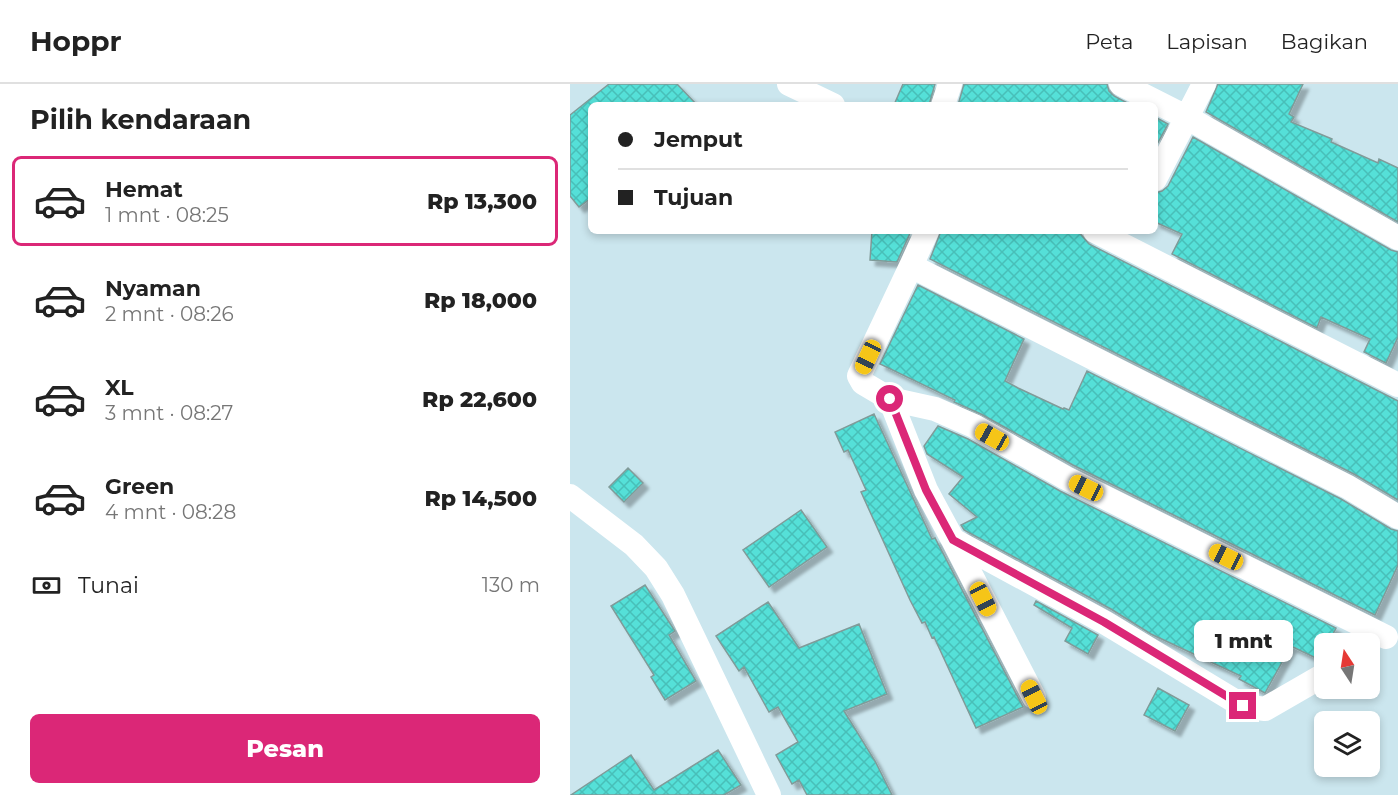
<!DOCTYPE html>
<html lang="id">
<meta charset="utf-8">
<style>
body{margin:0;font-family:Montserrat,sans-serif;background:#f6f6f6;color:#222;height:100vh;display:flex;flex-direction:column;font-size:22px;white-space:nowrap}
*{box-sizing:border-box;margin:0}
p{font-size:20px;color:#767676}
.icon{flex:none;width:33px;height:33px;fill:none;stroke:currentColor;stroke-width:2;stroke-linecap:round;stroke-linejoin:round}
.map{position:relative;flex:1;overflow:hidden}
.details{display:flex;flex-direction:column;background:#fff;width:570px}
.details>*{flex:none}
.guide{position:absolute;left:18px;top:18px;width:570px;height:132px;border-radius:9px;box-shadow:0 3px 9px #0003;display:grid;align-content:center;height:132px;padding:0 30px;background:#fff}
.needle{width:39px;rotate:348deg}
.buttons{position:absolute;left:744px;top:549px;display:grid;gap:12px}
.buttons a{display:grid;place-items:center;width:66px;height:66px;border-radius:9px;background:#fff;box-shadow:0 3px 9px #0003;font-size:30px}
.end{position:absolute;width:27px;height:27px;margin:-14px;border:8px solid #db2777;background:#fff;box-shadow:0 0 0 3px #fff}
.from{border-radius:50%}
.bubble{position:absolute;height:42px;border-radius:9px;background:#fff;box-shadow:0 3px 9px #0003;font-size:20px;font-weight:800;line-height:42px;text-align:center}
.car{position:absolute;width:18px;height:36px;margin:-18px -9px;border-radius:8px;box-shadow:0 0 4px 2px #0007;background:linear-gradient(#f5c518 24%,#345 0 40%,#f5c518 0 76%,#345 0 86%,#f5c518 0)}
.guide b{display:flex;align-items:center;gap:21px;height:57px;font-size:22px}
.guide b+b{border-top:2px solid #e0e0e0}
.guide i{width:15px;height:15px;background:#222}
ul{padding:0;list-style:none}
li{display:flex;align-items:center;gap:18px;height:90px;margin:0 12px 9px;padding:0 18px;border:3px solid transparent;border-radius:9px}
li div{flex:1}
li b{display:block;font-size:22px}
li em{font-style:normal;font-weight:800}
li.on{border-color:#db2777}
li>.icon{width:54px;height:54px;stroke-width:1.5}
h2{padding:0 30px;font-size:27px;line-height:72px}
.pay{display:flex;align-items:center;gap:15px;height:66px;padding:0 30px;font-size:22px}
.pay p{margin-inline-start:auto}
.primary-button{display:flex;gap:12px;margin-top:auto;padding:12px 30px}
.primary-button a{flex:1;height:69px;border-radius:9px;background:#db2777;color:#fff;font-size:24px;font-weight:800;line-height:69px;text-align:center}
header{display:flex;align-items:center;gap:36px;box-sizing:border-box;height:84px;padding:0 30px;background:#fff;border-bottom:2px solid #e0e0e0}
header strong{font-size:28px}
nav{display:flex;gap:33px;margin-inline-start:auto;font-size:21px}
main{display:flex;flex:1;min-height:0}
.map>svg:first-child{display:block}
.building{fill:url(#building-cross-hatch);stroke:#809b99;stroke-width:1.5;filter:url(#shadow)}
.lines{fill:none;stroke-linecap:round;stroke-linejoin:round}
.minor{stroke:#fff;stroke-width:24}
.route{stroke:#db2777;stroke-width:8}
</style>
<header>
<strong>Hoppr</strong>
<nav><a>Peta</a><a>Lapisan</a><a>Bagikan</a></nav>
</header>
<main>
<section class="details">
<h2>Pilih kendaraan</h2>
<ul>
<li class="on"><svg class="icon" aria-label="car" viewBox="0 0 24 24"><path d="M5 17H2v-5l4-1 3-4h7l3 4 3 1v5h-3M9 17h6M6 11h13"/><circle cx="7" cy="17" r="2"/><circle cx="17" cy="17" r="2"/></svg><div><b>Hemat</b><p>1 mnt · 08:25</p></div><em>Rp 13,300</em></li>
<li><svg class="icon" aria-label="car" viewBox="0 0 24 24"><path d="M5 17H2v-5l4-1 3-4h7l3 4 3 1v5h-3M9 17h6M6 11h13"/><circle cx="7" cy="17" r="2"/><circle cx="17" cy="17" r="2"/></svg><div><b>Nyaman</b><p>2 mnt · 08:26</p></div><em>Rp 18,000</em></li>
<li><svg class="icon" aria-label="car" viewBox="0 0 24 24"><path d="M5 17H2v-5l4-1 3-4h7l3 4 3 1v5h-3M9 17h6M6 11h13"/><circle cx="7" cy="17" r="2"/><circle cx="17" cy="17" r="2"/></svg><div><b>XL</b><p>3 mnt · 08:27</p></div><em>Rp 22,600</em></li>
<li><svg class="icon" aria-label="car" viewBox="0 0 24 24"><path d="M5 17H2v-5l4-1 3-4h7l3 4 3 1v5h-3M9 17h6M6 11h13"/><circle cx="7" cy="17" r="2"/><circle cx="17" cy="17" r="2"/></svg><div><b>Green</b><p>4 mnt · 08:28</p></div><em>Rp 14,500</em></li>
</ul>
<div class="pay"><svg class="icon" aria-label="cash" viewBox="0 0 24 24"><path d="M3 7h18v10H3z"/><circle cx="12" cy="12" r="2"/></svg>Tunai<p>130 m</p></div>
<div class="primary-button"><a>Pesan</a></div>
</section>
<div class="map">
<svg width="828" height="711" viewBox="0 0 828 711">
<defs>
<pattern id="building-cross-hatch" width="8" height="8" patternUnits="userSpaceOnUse" patternTransform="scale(1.5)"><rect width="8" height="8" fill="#54e0d8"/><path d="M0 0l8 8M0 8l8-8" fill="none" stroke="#48bfb8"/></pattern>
<filter id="shadow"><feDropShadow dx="5.5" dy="5.5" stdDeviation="1.5" flood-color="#0004"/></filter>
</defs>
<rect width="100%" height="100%" fill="#cbe6ee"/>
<path class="building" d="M 39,0 L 107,0 L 127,21 L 21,21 L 21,114 L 9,123 L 0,112 L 0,31 Z
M 333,0 L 365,0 L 359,21 L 324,21 Z
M 394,0 L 537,0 L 539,7 L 544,12 L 561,21 L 388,21 Z
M 648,0 L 733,0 L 719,30 L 724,33 L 721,38 L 762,55 L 761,58 L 808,79 L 809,75 L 828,84 L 828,138 L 636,28 Z
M 585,33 L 598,40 L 585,64 Z
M 623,53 L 821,166 L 828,168 L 828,253 L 816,279 L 794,268 L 800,255 L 751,233 L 747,244 L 602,170 L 612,150 L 585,138 L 585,109 L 592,107 L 598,102 Z
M 302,147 L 341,147 L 327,178 L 300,176 Z
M 371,147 L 508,147 L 519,160 L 828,317 L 828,416 L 784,390 L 360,175 Z
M 348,201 L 454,255 L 435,297 L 448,304 L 493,325 L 494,324 L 499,326 L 517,287 L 771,415 L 821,445 L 828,447 L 828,481 L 805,531 L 503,381 L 411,330 L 384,318 L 385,316 L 310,280 Z
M 304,330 L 362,455 L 365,454 L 453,623 L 406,644 L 364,553 L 362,554 L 355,538 L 352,539 L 340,516 L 291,408 L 296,406 L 278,366 L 274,368 L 265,348 Z
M 368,342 L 398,355 L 490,407 L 766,544 L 758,560 L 754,560 L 754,567 L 750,576 L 721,562 L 695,609 L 669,595 L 671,592 L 581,550 L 541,525 L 394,446 L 391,441 L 407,433 L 379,410 L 393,393 L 357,370 L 354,362 Z
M 58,384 L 73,399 L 54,418 L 39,403 Z
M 231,426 L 257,463 L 199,503 L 173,466 Z
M 75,501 L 105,547 L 99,551 L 126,597 L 95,616 L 81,593 L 84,591 L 41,522 Z
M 466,517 L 528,551 L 518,570 L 495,557 L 502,544 L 464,521 Z
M 198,518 L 229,564 L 289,540 L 317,610 L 274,627 L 305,677 L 322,711 L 237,711 L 229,696 L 222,700 L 206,671 L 228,658 L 208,623 L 199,628 L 174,583 L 169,587 L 146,552 Z
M 588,604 L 619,621 L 605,647 L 574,631 Z
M 148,666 L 171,701 L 154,711 L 1,711 L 61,671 L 84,706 Z"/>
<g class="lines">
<path class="minor" d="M 219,0 L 263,21
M 551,0 L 616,33 L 828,154
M 373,21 L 380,0
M 585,95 L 634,0
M 357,147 L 341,182 L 778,403 L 828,433
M 525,147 L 828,301
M 341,182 L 289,292 L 293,299 L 320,315 L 365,325 L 404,342 L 496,394 L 816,553
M 320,315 L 356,406 L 383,456 L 534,538 L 673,622 L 695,625 L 754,591
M 0,412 L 64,461 L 86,484 L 103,511 L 199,711
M 383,456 L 464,613"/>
</g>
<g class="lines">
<path class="route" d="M 320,315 L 356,406 L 383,456 L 534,538 L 673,622"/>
</g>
</svg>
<div class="buttons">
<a><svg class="needle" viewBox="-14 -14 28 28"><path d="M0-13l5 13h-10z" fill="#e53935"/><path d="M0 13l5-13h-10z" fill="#767676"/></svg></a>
<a><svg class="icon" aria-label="layers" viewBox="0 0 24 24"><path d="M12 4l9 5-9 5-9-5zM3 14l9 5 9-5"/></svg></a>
</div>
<i class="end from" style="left:320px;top:315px"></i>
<i class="end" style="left:673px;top:622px"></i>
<div class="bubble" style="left:624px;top:536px;width:99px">1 mnt</div>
<i class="car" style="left:298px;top:273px;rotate:205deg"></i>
<i class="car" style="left:422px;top:353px;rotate:299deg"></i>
<i class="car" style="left:516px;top:404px;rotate:296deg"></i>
<i class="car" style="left:656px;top:473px;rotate:296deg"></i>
<i class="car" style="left:413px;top:515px;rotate:153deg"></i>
<i class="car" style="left:464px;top:613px;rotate:333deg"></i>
<div class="guide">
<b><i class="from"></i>Jemput</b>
<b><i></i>Tujuan</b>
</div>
</div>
</main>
